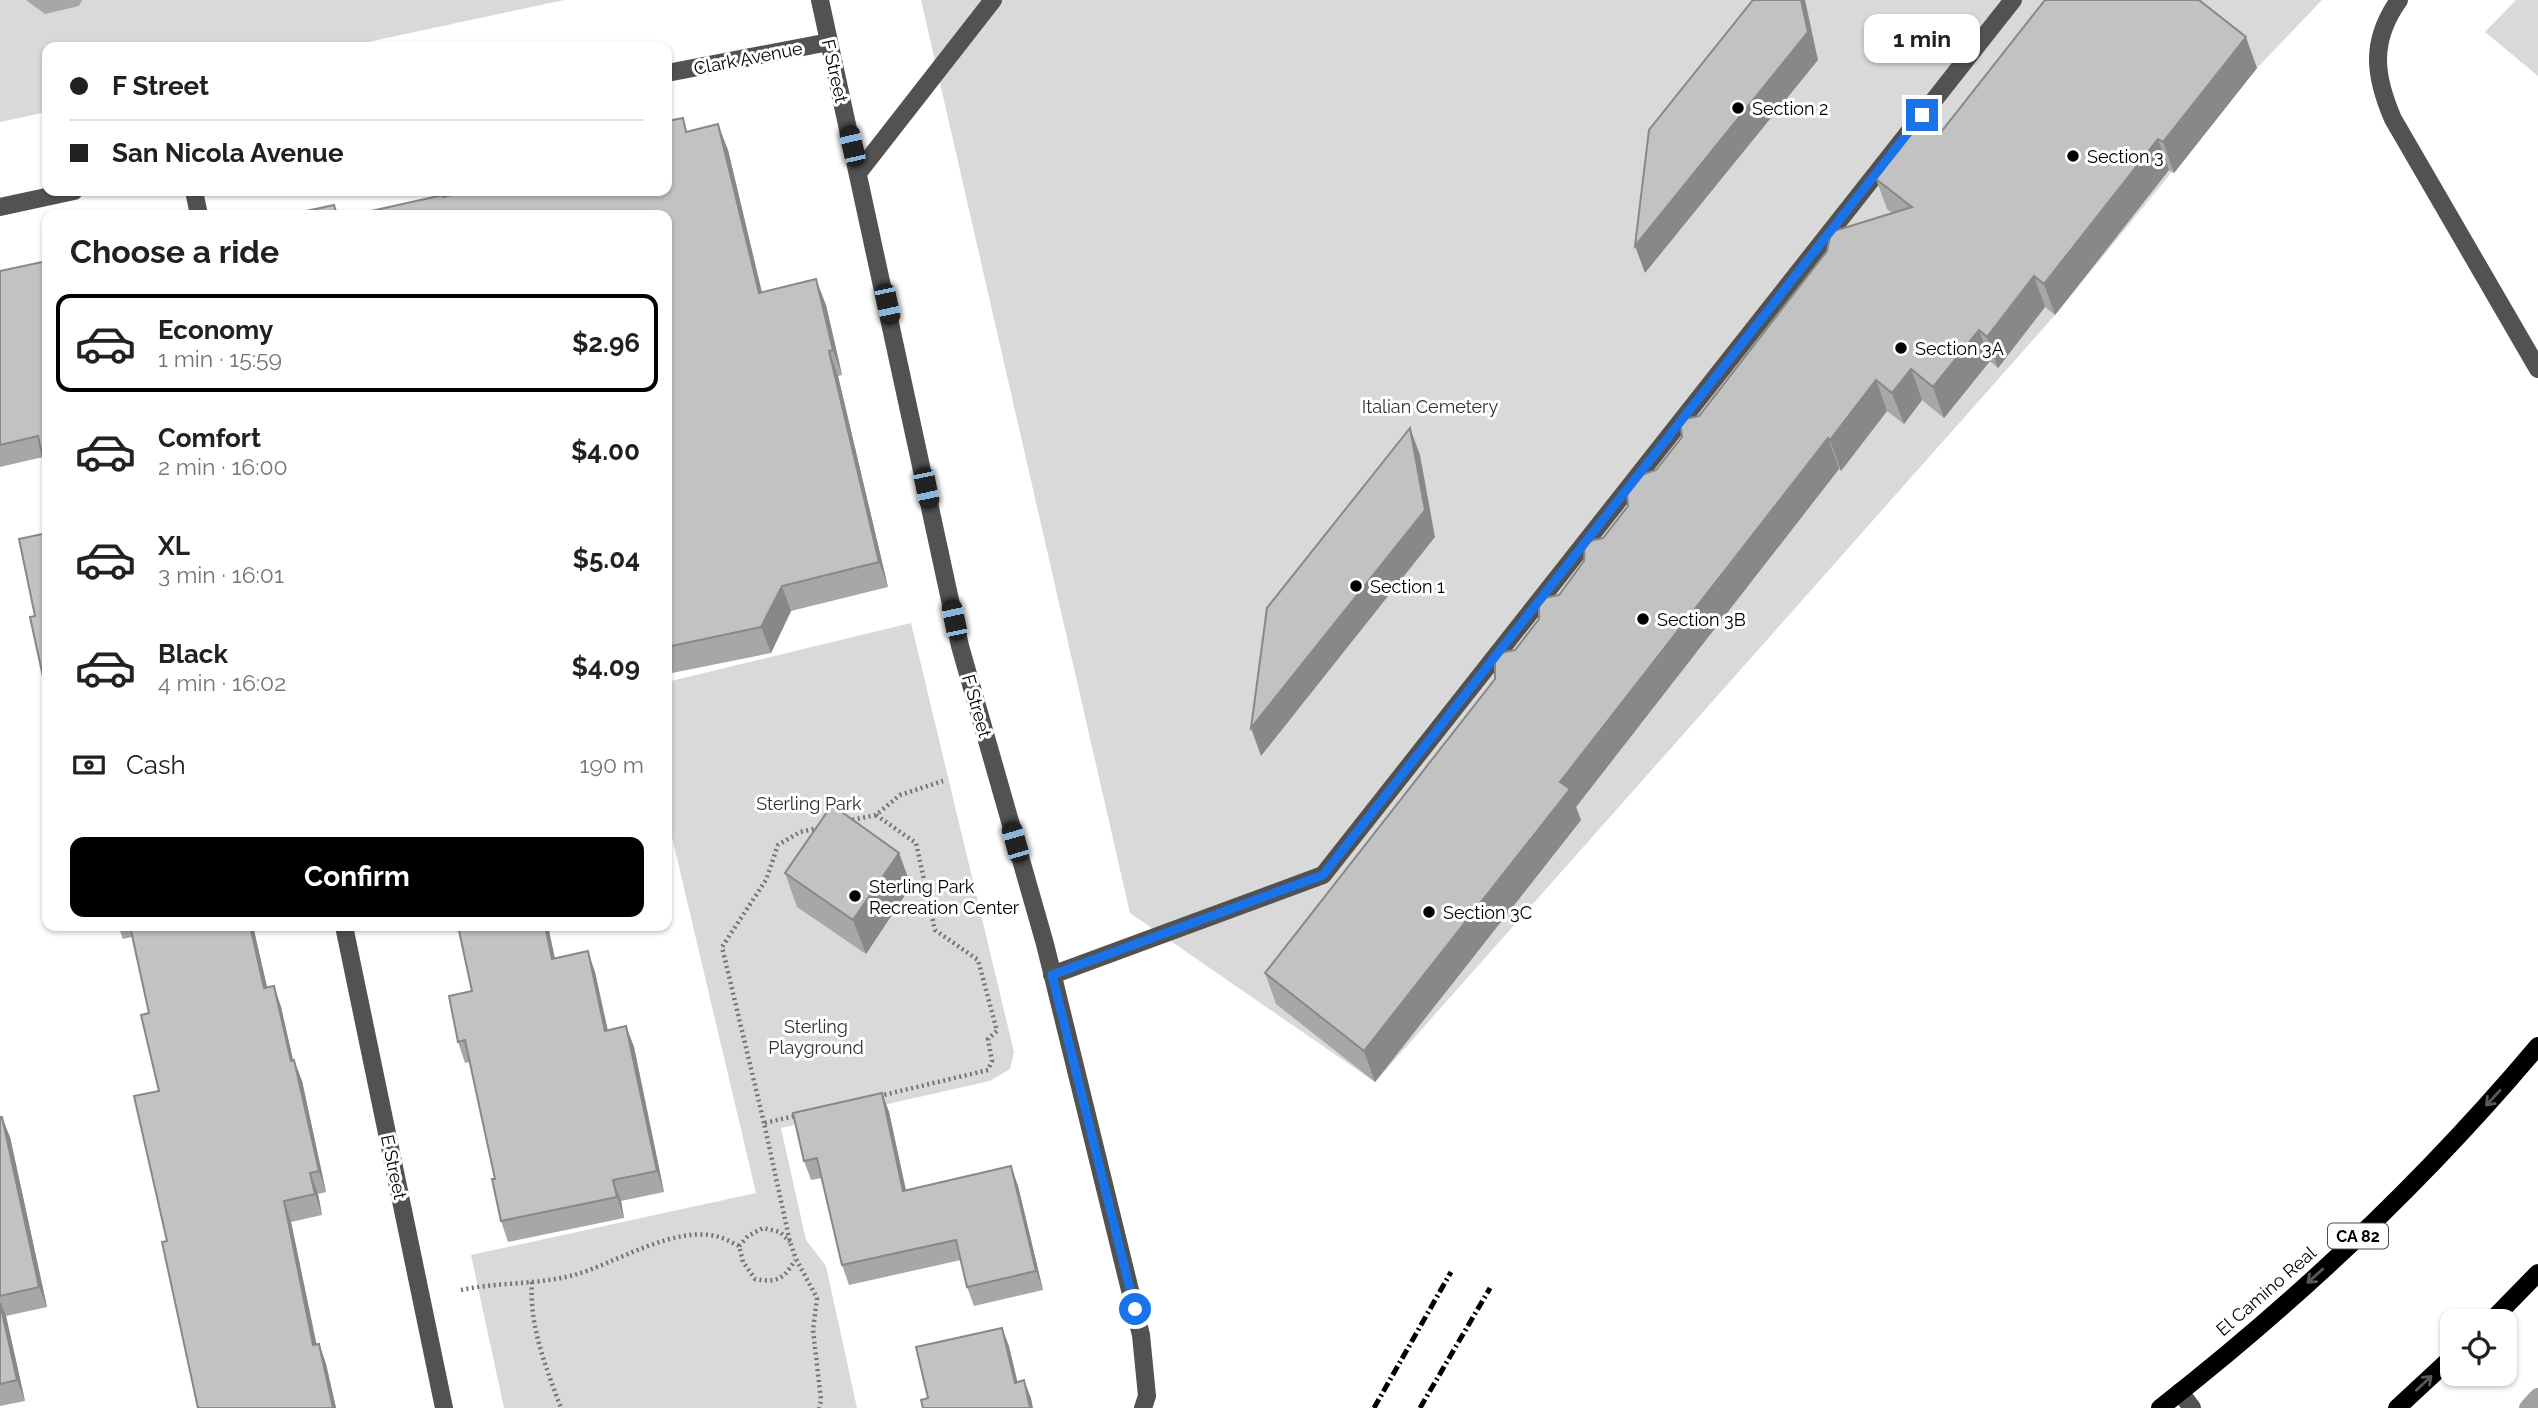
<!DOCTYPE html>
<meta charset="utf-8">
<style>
body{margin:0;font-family:Raleway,sans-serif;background:#f6f6f6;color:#202124;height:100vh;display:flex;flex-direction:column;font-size:26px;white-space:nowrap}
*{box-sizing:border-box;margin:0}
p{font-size:23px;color:#757577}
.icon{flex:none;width:38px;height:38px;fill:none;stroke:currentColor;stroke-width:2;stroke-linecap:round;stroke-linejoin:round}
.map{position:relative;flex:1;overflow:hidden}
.details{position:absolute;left:42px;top:210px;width:630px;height:721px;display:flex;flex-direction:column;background:#fff;border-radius:14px;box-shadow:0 2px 5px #0004}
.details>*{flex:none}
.guide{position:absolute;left:42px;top:42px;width:630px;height:154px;border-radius:14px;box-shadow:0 2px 5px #0004;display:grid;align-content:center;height:154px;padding:0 28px;background:#fff}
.controls{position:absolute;left:2440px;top:1309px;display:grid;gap:14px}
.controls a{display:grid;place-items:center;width:77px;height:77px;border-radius:14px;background:#fff;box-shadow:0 2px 5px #0004;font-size:35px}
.end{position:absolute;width:32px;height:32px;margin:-16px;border:9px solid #1a73e8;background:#fff;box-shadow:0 0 0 4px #fff}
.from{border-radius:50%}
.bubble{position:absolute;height:49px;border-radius:14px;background:#fff;box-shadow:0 2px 5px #0004;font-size:23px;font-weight:700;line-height:49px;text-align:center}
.car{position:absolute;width:21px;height:42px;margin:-21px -10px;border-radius:9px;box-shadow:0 0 5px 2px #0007;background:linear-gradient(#222 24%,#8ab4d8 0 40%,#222 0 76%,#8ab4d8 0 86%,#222 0)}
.guide b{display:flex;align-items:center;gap:24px;height:66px;font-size:26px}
.guide b+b{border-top:2px solid #e0e0e0}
.guide i{width:18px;height:18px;background:#202124}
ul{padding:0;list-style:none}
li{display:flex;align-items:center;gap:21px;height:98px;margin:0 14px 10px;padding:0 14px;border:4px solid transparent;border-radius:14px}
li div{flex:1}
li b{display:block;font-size:26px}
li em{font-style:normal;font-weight:700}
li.on{border-color:#000}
li>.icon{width:63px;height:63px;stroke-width:1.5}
h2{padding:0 28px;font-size:32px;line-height:84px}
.pay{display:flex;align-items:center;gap:18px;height:77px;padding:0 28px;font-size:26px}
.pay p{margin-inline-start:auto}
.button{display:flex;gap:14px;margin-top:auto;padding:14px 28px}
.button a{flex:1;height:80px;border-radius:14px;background:#000;color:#fff;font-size:28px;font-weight:700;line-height:80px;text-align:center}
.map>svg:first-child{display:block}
.green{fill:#d9d9d9}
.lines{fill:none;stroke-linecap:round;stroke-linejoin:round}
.stream{stroke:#a0a0a0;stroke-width:18}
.path{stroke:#747474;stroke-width:4.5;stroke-dasharray:2 3.5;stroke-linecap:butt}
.minor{stroke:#525252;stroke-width:18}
.major{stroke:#000;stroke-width:18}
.rail{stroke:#000;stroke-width:5;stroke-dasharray:10 3.5 2 3.5;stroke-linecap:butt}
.wall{fill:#a7a7a7}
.shaded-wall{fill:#888}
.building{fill:#c2c2c2;stroke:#888;stroke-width:2}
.oneway{stroke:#595959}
.route{stroke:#1a73e8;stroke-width:9}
.poi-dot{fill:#000;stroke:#fff;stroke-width:2.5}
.labels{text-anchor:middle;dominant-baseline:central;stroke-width:6;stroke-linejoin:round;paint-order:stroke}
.shield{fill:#fff;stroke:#4c4c4c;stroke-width:2}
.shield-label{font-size:16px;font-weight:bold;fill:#000}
.street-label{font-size:18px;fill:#000;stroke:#fff}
.poi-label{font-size:18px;fill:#000;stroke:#fff;text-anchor:start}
.park-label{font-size:18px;fill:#303030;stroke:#fff}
</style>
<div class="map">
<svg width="2538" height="1408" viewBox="0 0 2538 1408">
<rect width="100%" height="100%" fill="#fff"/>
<path class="green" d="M 0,0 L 564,0 L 345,47 L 47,47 L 47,112 L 0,122 Z
M 921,0 L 2322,0 L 2257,68 L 2055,315 L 1375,1082 L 1130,913 Z
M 2516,0 L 2538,0 L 2538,76 L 2485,32 Z
M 911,623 L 1014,1052 L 1010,1069 L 990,1081 L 781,1128 L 806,1240 L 826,1266 L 857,1408 L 504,1408 L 471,1255 L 756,1193 L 667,816 L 667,682 Z"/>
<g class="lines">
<path class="stream" d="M 2528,1408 L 2538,1397"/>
<path class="path" d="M 847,821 L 876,815
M 879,1096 L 988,1070 L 992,1061 L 988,1039 L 997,1031 L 978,960 L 935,930 L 916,843 L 876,815 L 900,795 L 943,781
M 799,1115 L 764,1123 L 790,1242 L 796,1259 L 817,1298 L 813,1330 L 821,1400 L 819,1408
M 764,1123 L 722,947 L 766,880 L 778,845 L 800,832 L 818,828
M 739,1246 L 748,1236 L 763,1228 L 780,1232 L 790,1242
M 532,1282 C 529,1327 546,1367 561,1408
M 461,1290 C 498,1282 537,1285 574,1275 C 614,1264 676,1224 719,1237 C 726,1239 733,1243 739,1246 L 743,1262 L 755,1279 C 777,1283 784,1279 795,1260"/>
<path class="minor" d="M 820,0 L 960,646 L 1045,944 L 1141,1335 L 1147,1396 L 1143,1408
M 2399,0 C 2370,41 2374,75 2393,119 L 2538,369
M 667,73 L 829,42
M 858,173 L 993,0
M 194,191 L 199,215
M 0,207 L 74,191
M 344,926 L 444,1408
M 1052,975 L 1323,875 L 2013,0
M 2180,1392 L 2192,1408"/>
<path class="major" d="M 2491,1321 L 2538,1273
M 2160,1408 C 2297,1301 2426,1179 2538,1046
M 2397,1408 L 2452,1357"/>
<path class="rail" d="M 1374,1408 L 1451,1272
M 1420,1408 L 1490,1288"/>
</g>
<path class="wall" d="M 26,0 L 82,0 L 79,6 L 45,14 Z
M 2257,68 L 2174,173 L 2169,170 L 2055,315 L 2045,307 L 1998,368 L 1990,361 L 1944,418 L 1922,400 L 1904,424 L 1887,411 L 1841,471 L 1839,469 L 1576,807 L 1581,820 L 1375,1082 L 1276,1004 L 1265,973 L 1495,679 L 1515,650 L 1699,416 L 1892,213 L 1887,209 L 1876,179 Z
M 688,131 L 728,150 L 762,292 L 826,305 L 842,375 L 838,376 L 888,587 L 791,611 L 771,653 L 667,674 L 667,215 L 353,215 L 444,197 L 667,191 Z
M 0,271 L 43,457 L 0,467 Z
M 899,853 L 911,886 L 866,954 L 797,907 L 785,873 Z
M 118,926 L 253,926 L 267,987 L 274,986 L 281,1007 L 293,1060 L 294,1060 L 302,1081 L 326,1192 L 318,1194 L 322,1215 L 291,1222 L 316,1344 L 319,1344 L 326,1364 L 336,1408 L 198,1408 L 167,1241 L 159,1091 L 149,1013 L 132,937 L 123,939 Z
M 458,926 L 548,926 L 555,958 L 595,972 L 608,1030 L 626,1026 L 634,1047 L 664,1192 L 621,1201 L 624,1218 L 508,1242 L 501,1221 L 495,1179 L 470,1062 L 465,1063 L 458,1042 L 472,991 Z
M 882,1093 L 889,1112 L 906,1190 L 1011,1166 L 1018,1186 L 1043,1290 L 974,1306 L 967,1287 L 961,1260 L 849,1285 L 842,1265 L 822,1178 L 811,1180 L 804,1161 Z
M 0,1117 L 10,1137 L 47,1307 L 6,1316 L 25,1401 L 0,1406 Z"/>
<path class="shaded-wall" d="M 1801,0 L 1805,0 L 1818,60 L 1645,273 L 1635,246 Z
M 2246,37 L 2257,68 L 2174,173 L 2163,142 Z
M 718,124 L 728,150 L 768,319 L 759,293 Z
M 2158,139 L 2169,170 L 2055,315 L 2044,284 Z
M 2034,276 L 2045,307 L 1998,368 L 1987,337 Z
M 816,279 L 826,305 L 842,375 L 833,350 Z
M 1979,330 L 1990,361 L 1944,418 L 1933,387 Z
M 829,351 L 838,376 L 888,587 L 879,562 Z
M 1911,369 L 1922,400 L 1904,424 L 1892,393 Z
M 1876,380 L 1887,411 L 1841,471 L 1830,440 Z
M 1410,428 L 1420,455 L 1435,537 L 1261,756 L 1251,728 Z
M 1828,438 L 1839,469 L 1576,807 L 1581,820 L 1375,1082 L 1364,1051 L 1560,782 Z
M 782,586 L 791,611 L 771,653 L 761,627 Z
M 899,853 L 911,886 L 866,954 L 853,920 Z
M 250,926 L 253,926 L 272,1009 L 264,988 Z
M 545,926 L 548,926 L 559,980 L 552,959 Z
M 588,951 L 595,972 L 612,1052 L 605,1031 Z
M 274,986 L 281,1007 L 298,1082 L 291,1061 Z
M 626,1026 L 634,1047 L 664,1192 L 657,1171 Z
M 294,1060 L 302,1081 L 326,1192 L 319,1171 Z
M 882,1093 L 889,1112 L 910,1210 L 903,1191 Z
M 2,1117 L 10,1137 L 47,1307 L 39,1287 Z
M 1011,1166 L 1018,1186 L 1043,1290 L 1036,1271 Z
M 310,1173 L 318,1194 L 322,1215 L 315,1194 Z
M 613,1180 L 621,1201 L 624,1218 L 617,1197 Z
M 284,1201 L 291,1222 L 321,1365 L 313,1345 Z
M 0,1300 L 6,1316 L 25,1401 L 17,1380 Z
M 1002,1328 L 1009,1346 L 1022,1401 L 1015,1383 Z
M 319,1344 L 326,1364 L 336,1408 L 333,1408 Z
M 1024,1380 L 1031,1398 L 1033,1408 L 1030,1408 Z"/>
<path class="building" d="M 1753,0 L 1801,0 L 1808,32 L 1635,246 L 1649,130 Z
M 2045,0 L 2199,0 L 2246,37 L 2163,142 L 2158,139 L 2044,284 L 2034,276 L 1987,337 L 1979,330 L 1933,387 L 1911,369 L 1892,393 L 1876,380 L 1830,440 L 1828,438 L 1560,782 L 1570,789 L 1364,1051 L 1265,973 L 1495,679 L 1495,654 L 1515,650 L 1539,619 L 1539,599 L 1559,595 L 1584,561 L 1585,542 L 1603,538 L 1628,506 L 1627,492 L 1641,475 L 1656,470 L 1682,437 L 1680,420 L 1699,416 L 1827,251 L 1831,232 L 1912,207 L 1876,179 L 1923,118 L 1941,132 Z
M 683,118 L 686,132 L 718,124 L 759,293 L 816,279 L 833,350 L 829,351 L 879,562 L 782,586 L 761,627 L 667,647 L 667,215 L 353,215 L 443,195 L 443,197 L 471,191 L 667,191 L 667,121 Z
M 334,205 L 337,215 L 288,215 Z
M 47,261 L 47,476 L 38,436 L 0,445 L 0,271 Z
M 1410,428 L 1425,510 L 1251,728 L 1267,608 Z
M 47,533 L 47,695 L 30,617 L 35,616 L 19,539 Z
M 832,805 L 899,853 L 853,920 L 785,873 Z
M 130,926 L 250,926 L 264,988 L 274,986 L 291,1061 L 294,1060 L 319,1171 L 310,1173 L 315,1194 L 284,1201 L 313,1345 L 319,1344 L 333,1408 L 198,1408 L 162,1242 L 167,1241 L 134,1096 L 159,1091 L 141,1015 L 149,1013 Z
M 458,926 L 545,926 L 552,959 L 588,951 L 605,1031 L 626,1026 L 657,1171 L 613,1180 L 617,1197 L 501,1221 L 492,1179 L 495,1179 L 465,1040 L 458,1042 L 449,996 L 472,991 Z
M 882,1093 L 903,1191 L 1011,1166 L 1036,1271 L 967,1287 L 956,1240 L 842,1265 L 817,1158 L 804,1161 L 793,1113 Z
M 0,1117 L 2,1117 L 39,1287 L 0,1296 Z
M 0,1303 L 17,1380 L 0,1384 Z
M 1002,1328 L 1015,1383 L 1024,1380 L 1030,1408 L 923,1408 L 921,1400 L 928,1398 L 916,1347 Z"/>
<defs><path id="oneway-shaft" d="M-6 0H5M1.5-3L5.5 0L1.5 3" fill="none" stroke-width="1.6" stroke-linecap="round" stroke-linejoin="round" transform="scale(1.75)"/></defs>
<g class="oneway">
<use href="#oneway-shaft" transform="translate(2493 1098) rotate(133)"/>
<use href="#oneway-shaft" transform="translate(2315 1276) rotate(138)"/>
<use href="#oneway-shaft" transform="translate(2424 1383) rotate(-43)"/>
</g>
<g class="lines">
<path class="route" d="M 1135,1309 L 1052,975 L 1323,875 L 1922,115"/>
</g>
<g class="poi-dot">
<circle cx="1738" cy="108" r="7"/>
<circle cx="2073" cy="156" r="7"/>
<circle cx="1901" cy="348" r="7"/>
<circle cx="1356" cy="586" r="7"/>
<circle cx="1643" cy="619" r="7"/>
<circle cx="855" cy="896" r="7"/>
<circle cx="1429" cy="912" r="7"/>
</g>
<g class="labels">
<rect class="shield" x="2328" y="1223.5" width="60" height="25" rx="5"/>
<g class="shield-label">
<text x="2358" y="1236">CA 82</text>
</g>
<g class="street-label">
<text transform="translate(748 58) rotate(-11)">Clark Avenue</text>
<text transform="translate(835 71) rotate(77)">F Street</text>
<text transform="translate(977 706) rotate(74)">F Street</text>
<text transform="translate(394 1167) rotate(78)">E Street</text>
<text transform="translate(2266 1291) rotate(-41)">El Camino Real</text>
</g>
<g class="poi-label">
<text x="1752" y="108">Section 2</text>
<text x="2087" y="156">Section 3</text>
<text x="1915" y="348">Section 3A</text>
<text x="1370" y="586">Section 1</text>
<text x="1657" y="619">Section 3B</text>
<text x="869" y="886">Sterling Park<tspan x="869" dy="21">Recreation Center</tspan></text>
<text x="1443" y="912">Section 3C</text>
</g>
<g class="park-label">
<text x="1430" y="406">Italian Cemetery</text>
<text x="809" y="803">Sterling Park</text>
<text x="816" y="1026">Sterling<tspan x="816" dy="21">Playground</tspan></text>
</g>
</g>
</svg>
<div class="controls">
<a><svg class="icon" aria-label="locate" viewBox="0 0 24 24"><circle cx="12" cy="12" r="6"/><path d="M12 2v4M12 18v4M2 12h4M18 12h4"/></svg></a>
</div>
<i class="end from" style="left:1135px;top:1309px"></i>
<i class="end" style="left:1922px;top:115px"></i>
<div class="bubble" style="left:1864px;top:14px;width:116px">1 min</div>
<i class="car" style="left:852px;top:146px;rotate:347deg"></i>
<i class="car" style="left:887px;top:304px;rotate:168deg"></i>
<i class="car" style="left:926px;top:488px;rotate:168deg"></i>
<i class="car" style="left:954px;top:620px;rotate:348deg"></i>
<i class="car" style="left:1015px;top:842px;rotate:344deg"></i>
<div class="guide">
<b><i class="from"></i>F Street</b>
<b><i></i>San Nicola Avenue</b>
</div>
<section class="details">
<h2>Choose a ride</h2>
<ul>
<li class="on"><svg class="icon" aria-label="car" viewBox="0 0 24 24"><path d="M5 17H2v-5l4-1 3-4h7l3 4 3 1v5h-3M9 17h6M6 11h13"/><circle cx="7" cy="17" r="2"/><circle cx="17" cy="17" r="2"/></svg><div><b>Economy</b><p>1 min · 15:59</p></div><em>$2.96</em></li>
<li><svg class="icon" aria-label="car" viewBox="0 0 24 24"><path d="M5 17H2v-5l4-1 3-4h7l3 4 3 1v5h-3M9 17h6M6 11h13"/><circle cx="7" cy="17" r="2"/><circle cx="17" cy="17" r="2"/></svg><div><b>Comfort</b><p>2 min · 16:00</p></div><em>$4.00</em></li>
<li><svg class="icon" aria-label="car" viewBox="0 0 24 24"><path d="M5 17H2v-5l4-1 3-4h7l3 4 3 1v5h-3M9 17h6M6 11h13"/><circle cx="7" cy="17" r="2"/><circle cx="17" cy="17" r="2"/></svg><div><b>XL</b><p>3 min · 16:01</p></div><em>$5.04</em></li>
<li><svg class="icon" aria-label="car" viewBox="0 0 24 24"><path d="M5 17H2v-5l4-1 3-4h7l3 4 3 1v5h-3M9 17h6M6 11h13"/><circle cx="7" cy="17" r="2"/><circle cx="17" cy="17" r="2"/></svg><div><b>Black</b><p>4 min · 16:02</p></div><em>$4.09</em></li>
</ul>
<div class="pay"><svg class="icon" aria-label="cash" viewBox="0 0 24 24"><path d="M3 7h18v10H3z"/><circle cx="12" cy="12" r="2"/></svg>Cash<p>190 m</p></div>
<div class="button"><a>Confirm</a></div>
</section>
</div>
